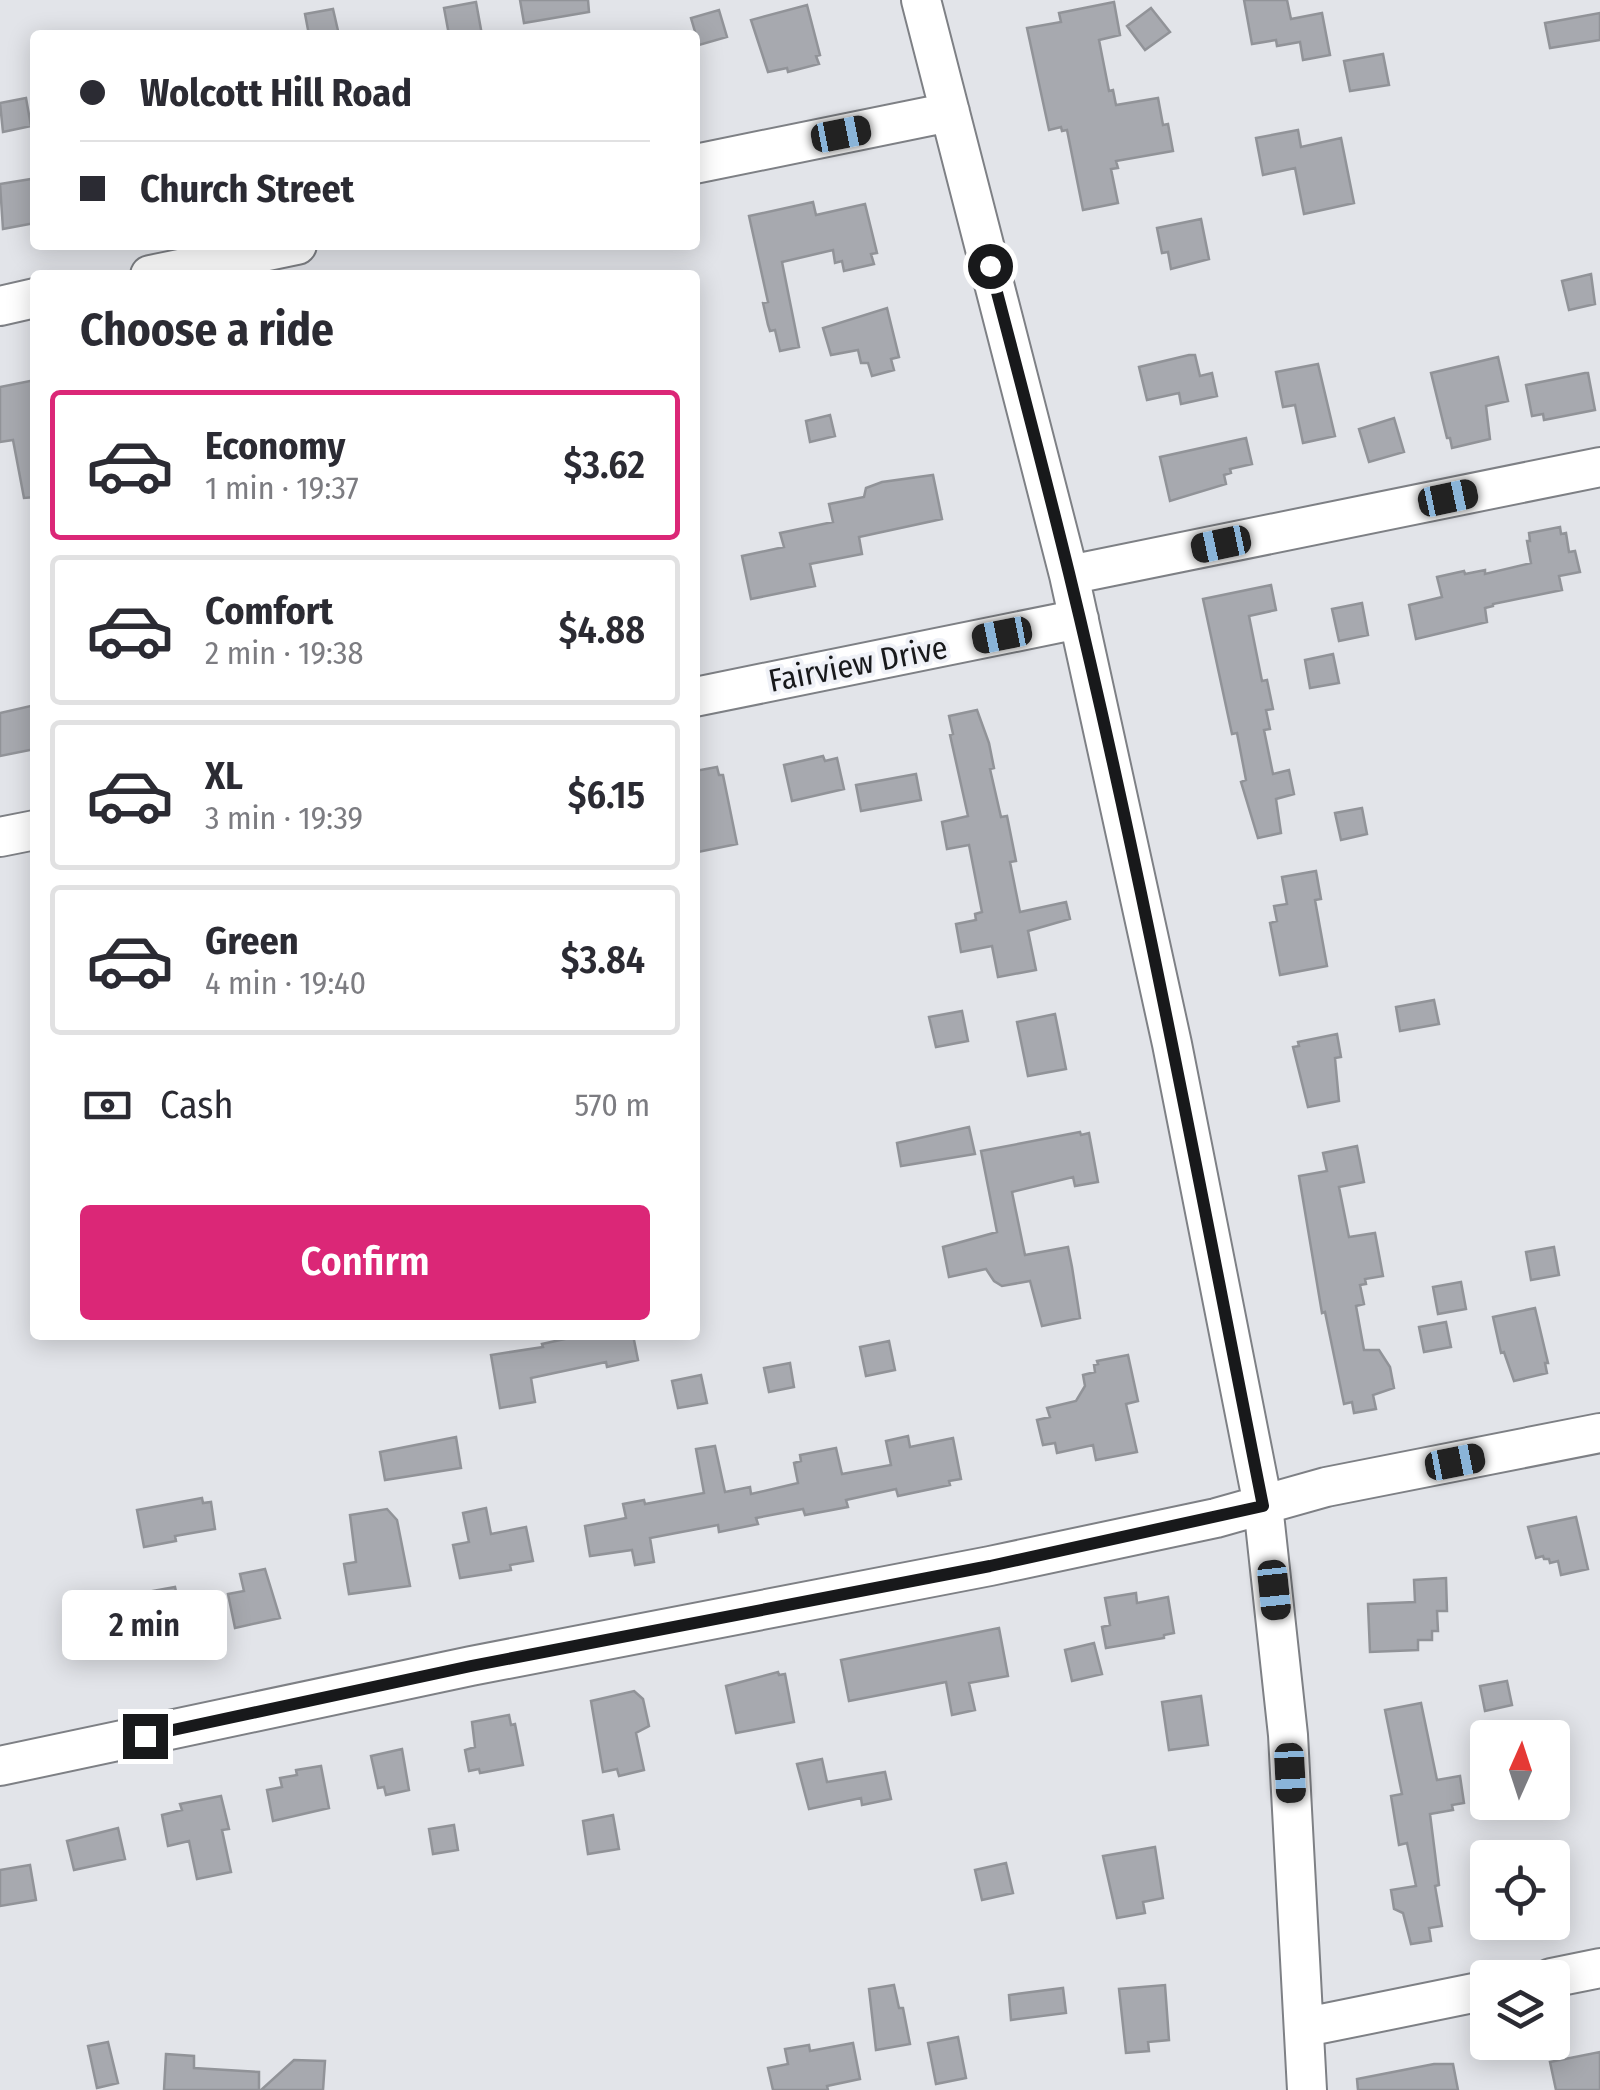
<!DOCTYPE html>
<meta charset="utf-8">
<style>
body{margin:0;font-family:"Fira Sans Condensed",sans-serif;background:#f7f7f7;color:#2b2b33;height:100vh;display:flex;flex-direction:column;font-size:38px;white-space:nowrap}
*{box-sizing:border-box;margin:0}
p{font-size:32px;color:#7c7c81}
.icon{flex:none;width:55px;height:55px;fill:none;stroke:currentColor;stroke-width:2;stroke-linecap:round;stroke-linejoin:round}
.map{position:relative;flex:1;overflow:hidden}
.side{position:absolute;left:30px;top:270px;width:670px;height:1070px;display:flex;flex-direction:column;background:#fff;border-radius:10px;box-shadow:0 5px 25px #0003}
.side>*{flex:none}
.banner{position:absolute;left:30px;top:30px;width:670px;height:220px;border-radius:10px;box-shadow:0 5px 25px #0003;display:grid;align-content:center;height:220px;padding:0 50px;background:#fff}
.needle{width:65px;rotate:3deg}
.buttons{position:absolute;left:1470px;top:1720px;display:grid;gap:20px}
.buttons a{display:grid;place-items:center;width:100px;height:100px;border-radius:10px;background:#fff;box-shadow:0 5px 25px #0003;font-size:50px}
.end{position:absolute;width:45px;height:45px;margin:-22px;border:12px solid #18191b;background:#fff;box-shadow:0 0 0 5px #fff}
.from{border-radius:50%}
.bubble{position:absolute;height:70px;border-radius:10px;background:#fff;box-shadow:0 5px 25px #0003;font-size:32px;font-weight:600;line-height:70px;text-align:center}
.car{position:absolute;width:30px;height:60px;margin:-30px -15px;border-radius:12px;box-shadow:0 0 8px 2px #0007;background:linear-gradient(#222 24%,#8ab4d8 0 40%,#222 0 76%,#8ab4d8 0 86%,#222 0)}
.banner b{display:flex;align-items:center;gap:35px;height:95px;font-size:38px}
.banner b+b{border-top:2px solid #e1e1e2}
.banner i{width:25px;height:25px;background:#2b2b33}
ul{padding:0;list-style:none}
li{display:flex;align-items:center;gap:30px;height:150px;margin:0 20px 15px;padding:0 30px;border:5px solid #e1e1e2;border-radius:10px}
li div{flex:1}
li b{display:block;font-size:38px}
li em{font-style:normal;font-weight:600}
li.on{border-color:#db2777}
li>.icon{width:90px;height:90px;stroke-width:1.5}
h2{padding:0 50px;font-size:45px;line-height:120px}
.pay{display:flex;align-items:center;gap:25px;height:110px;padding:0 50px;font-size:38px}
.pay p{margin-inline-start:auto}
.button{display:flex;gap:20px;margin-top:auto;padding:20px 50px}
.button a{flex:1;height:115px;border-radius:10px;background:#db2777;color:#fff;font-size:40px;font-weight:600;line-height:115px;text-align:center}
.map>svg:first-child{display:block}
.building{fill:#a7a9af;stroke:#919398;stroke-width:2.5}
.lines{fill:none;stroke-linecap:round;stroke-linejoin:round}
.minor-casing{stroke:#7e8085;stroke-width:42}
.minor{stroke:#fff;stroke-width:38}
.route{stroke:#18191b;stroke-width:12}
.labels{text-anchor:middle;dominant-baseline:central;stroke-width:8;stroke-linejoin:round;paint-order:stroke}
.street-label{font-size:32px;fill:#18191b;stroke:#eff1f7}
</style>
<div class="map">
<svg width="1600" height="2090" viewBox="0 0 1600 2090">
<rect width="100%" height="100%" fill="#e2e4e9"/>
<path class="building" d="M 520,0 L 588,0 L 589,12 L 524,23 Z
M 1244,0 L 1287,0 L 1291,19 L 1322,13 L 1330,55 L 1303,60 L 1300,42 L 1277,46 L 1276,40 L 1252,44 Z
M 476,2 L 482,35 L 449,35 L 444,8 Z
M 1114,2 L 1120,35 L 1099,40 L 1109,91 L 1113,90 L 1116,105 L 1158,98 L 1163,125 L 1168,124 L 1173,151 L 1116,161 L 1118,168 L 1111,169 L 1118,203 L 1083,210 L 1067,130 L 1062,131 L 1061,127 L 1049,130 L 1027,28 L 1061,22 L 1059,13 Z
M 807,5 L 820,55 L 816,56 L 819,64 L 788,72 L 787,68 L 768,72 L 751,20 Z
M 1151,8 L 1170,32 L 1145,50 L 1127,26 Z
M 333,9 L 339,35 L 309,35 L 305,14 Z
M 719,10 L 727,37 L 699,45 L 691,18 Z
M 1600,13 L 1600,40 L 1550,48 L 1545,23 Z
M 1383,54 L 1389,85 L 1350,91 L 1344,61 Z
M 26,98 L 31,126 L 3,132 L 0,103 Z
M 1298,130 L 1301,147 L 1341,138 L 1354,203 L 1304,214 L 1295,168 L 1263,175 L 1256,138 Z
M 31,179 L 35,223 L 3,229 L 0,184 Z
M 813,202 L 816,215 L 865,204 L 877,253 L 871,254 L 874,264 L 844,271 L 842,261 L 835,263 L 833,250 L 782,262 L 799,347 L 780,351 L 775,330 L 770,331 L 768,325 L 763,303 L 768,302 L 749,216 Z
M 1201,219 L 1209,259 L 1171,269 L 1168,252 L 1162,253 L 1157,228 Z
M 1591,274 L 1595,304 L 1569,310 L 1562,281 Z
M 887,308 L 899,357 L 891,359 L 894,370 L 872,376 L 868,363 L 861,363 L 858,350 L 831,355 L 823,328 Z
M 1189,355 L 1195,355 L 1200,376 L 1212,373 L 1217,396 L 1181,404 L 1179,393 L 1147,400 L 1139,367 Z
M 1498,357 L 1508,401 L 1486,406 L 1490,439 L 1452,448 L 1450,438 L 1447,438 L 1431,373 Z
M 1318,364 L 1335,436 L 1303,443 L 1295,405 L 1283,407 L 1276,372 Z
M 1585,373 L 1588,373 L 1595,410 L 1544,420 L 1543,414 L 1532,416 L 1526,385 Z
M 35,380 L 35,497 L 24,498 L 13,440 L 0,442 L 0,387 Z
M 830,415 L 835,436 L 810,442 L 806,421 Z
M 1394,418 L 1404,452 L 1369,462 L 1359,429 Z
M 1246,438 L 1252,464 L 1230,469 L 1231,473 L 1224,475 L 1226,484 L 1170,501 L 1160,457 Z
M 933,475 L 942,519 L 859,537 L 862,554 L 810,564 L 815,586 L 751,599 L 742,556 L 784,547 L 780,533 L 833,522 L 829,504 L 864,497 L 866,488 L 882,482 Z
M 1560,527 L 1561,534 L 1566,533 L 1569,552 L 1575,551 L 1580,572 L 1559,576 L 1562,590 L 1493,604 L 1493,606 L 1485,608 L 1487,622 L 1416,639 L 1409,605 L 1442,597 L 1437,577 L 1464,571 L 1465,574 L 1485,570 L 1485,574 L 1531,563 L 1527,541 L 1530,541 L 1529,533 Z
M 1271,585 L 1276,610 L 1249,616 L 1262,681 L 1267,680 L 1273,709 L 1266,710 L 1270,729 L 1264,730 L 1273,774 L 1289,770 L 1294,794 L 1276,799 L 1281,833 L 1258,838 L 1241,782 L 1246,780 L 1237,733 L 1232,734 L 1203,599 Z
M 1362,603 L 1368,635 L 1339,641 L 1332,609 Z
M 1333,654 L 1339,683 L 1310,688 L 1305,660 Z
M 35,705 L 35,749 L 0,756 L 0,713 Z
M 977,710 L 989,743 L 994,768 L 990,769 L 1001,817 L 1007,816 L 1016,861 L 1010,862 L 1020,912 L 1066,902 L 1070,919 L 1028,931 L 1036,970 L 998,977 L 992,946 L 961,952 L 956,924 L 976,920 L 975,914 L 982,912 L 969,845 L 947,849 L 942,822 L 968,816 L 950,735 L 953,734 L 949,716 Z
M 823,756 L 825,761 L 837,758 L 844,789 L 792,801 L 784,765 Z
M 717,767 L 719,775 L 723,775 L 737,844 L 698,852 L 695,771 Z
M 916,774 L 921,800 L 861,811 L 856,785 Z
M 1362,808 L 1367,834 L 1341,840 L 1335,813 Z
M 1316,871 L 1321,899 L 1315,900 L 1327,966 L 1280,975 L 1270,923 L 1277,921 L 1274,906 L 1287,904 L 1282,877 Z
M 1434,1000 L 1439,1024 L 1400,1031 L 1396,1007 Z
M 962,1011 L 968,1041 L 936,1047 L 929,1017 Z
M 1055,1014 L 1066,1069 L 1028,1076 L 1017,1022 Z
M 1337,1034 L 1341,1057 L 1335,1058 L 1339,1101 L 1308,1107 L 1293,1047 L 1299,1046 L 1298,1042 Z
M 969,1127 L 975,1154 L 901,1166 L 897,1143 Z
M 1080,1132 L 1081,1135 L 1089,1133 L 1098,1182 L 1075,1186 L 1073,1177 L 1012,1192 L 1025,1255 L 1068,1247 L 1072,1267 L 1080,1318 L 1042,1326 L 1030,1281 L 1002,1286 L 994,1281 L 986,1269 L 949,1277 L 943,1247 L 997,1232 L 981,1151 Z
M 1357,1146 L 1364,1182 L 1339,1187 L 1349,1237 L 1375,1233 L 1383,1276 L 1365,1279 L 1366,1284 L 1360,1285 L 1364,1304 L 1356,1306 L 1364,1350 L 1379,1350 L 1390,1367 L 1394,1388 L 1373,1395 L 1376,1409 L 1354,1413 L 1352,1402 L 1344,1404 L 1325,1312 L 1322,1313 L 1299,1176 L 1327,1171 L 1323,1153 Z
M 1554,1247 L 1559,1275 L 1531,1280 L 1526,1252 Z
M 1461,1282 L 1466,1309 L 1438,1314 L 1433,1287 Z
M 1535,1308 L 1548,1363 L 1545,1363 L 1547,1373 L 1514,1381 L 1504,1352 L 1501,1353 L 1493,1317 Z
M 1446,1322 L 1451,1347 L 1424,1352 L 1419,1327 Z
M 583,1335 L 633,1335 L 638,1360 L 607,1367 L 606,1362 L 531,1378 L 535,1402 L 500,1408 L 491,1355 L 543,1347 L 542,1344 Z
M 889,1341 L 895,1370 L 866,1376 L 860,1347 Z
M 1128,1355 L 1138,1401 L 1126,1404 L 1137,1452 L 1096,1460 L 1093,1445 L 1057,1453 L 1055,1443 L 1043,1445 L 1037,1420 L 1050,1417 L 1047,1408 L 1076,1401 L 1085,1386 L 1083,1375 L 1095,1372 L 1094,1365 L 1098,1364 L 1097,1361 Z
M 790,1363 L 794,1387 L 769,1392 L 764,1368 Z
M 701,1375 L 707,1403 L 678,1408 L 672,1381 Z
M 908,1436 L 910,1447 L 953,1438 L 961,1479 L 949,1481 L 950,1485 L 898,1496 L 896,1489 L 846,1500 L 848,1507 L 805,1515 L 803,1509 L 756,1518 L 758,1524 L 719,1532 L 718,1525 L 650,1538 L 654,1562 L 635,1565 L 632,1550 L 590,1556 L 585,1526 L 626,1518 L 623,1504 L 644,1500 L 645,1504 L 704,1493 L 696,1449 L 715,1446 L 725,1492 L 750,1487 L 751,1494 L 798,1483 L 794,1463 L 801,1461 L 800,1455 L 836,1448 L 842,1474 L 891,1465 L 886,1441 Z
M 456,1437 L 461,1468 L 385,1480 L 380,1452 Z
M 202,1498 L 203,1503 L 211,1502 L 215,1529 L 175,1536 L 176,1541 L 144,1547 L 137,1510 Z
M 486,1508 L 491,1534 L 526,1527 L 533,1561 L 510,1565 L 511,1570 L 460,1578 L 453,1545 L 469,1542 L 463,1513 Z
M 387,1509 L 397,1520 L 410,1586 L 349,1594 L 344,1564 L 356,1562 L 350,1515 Z
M 1576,1517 L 1588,1569 L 1561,1575 L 1558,1561 L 1550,1563 L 1549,1559 L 1544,1559 L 1543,1556 L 1536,1558 L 1528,1527 Z
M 265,1569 L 280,1618 L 235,1628 L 228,1594 L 244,1591 L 240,1574 Z
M 1446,1578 L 1447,1611 L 1437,1611 L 1438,1631 L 1432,1631 L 1432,1640 L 1418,1640 L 1418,1650 L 1370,1652 L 1368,1604 L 1415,1602 L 1414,1580 Z
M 175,1587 L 187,1642 L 127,1652 L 122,1626 L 139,1624 L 136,1594 Z
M 1136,1593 L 1137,1603 L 1168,1597 L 1174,1633 L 1164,1635 L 1164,1638 L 1106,1648 L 1102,1627 L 1110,1625 L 1105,1598 Z
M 999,1628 L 1008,1676 L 969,1683 L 975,1710 L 952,1715 L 946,1682 L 849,1701 L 841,1660 Z
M 1094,1643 L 1102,1674 L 1072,1681 L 1065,1650 Z
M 778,1672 L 779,1675 L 785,1674 L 794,1722 L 736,1733 L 726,1686 Z
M 1507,1681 L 1512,1705 L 1485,1711 L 1480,1686 Z
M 634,1691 L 643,1699 L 649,1726 L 636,1733 L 644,1770 L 619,1776 L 617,1769 L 603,1772 L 591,1701 Z
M 1201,1696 L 1208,1745 L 1169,1750 L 1162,1702 Z
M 1421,1703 L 1437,1780 L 1460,1776 L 1464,1803 L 1452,1805 L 1453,1810 L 1430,1814 L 1439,1885 L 1435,1886 L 1442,1926 L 1429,1928 L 1431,1941 L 1411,1944 L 1403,1913 L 1394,1909 L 1391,1890 L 1416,1886 L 1407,1843 L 1399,1845 L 1391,1796 L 1402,1794 L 1385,1710 Z
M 509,1715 L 511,1725 L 515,1724 L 523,1765 L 480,1773 L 479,1769 L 469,1771 L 465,1750 L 475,1747 L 472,1722 Z
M 402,1749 L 409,1790 L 386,1795 L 384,1787 L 378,1788 L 371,1756 Z
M 822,1759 L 827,1782 L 885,1772 L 891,1799 L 862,1805 L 861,1798 L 809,1809 L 797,1764 Z
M 321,1766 L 329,1808 L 273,1821 L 267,1790 L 282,1787 L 280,1778 L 297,1775 L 296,1770 Z
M 221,1796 L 229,1829 L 222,1830 L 231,1872 L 197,1879 L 189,1841 L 168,1846 L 162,1815 L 182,1810 L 180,1804 Z
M 613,1815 L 619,1849 L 588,1854 L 583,1821 Z
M 454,1825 L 458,1850 L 433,1854 L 429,1829 Z
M 118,1828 L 125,1859 L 74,1870 L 67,1841 Z
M 1155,1847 L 1163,1898 L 1143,1902 L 1145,1913 L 1117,1918 L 1103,1856 Z
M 1006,1863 L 1013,1893 L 982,1900 L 975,1870 Z
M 30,1865 L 36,1900 L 0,1906 L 0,1870 Z
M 894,1985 L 899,2008 L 903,2008 L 910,2044 L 876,2050 L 869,1989 Z
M 1165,1985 L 1169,2040 L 1148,2042 L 1149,2051 L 1126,2053 L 1119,1989 Z
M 1063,1988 L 1066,2013 L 1011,2020 L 1009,1995 Z
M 958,2037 L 966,2078 L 936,2084 L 928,2043 Z
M 108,2042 L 118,2083 L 97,2088 L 88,2046 Z
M 853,2043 L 860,2079 L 827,2086 L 828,2090 L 773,2090 L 768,2068 L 788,2064 L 785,2049 L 809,2045 L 810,2051 Z
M 1600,2052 L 1600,2090 L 1556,2090 L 1550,2062 Z
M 166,2054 L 194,2056 L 194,2068 L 259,2072 L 259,2090 L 164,2090 Z
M 294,2060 L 325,2061 L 323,2090 L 261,2090 Z
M 1434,2064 L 1453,2064 L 1458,2090 L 1358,2090 L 1357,2079 Z"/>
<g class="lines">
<g class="minor-casing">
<path id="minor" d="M 921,0 L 1069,575 L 1172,1044 L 1263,1505 L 1288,1735 L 1307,2090
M 695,164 L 950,112
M 150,275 L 297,245
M 0,306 L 35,298
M 1069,575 L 1600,467
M 695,697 L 1079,619
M 0,837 L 35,830
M 0,1766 L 471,1666 L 990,1566 L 1216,1518 L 1326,1487 L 1600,1433
M 1551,1978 L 1600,1968
M 1306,2027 L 1488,1990"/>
</g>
<use href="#minor" class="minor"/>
</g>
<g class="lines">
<path class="route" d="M 145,1736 L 471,1666 L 990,1566 L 1263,1506 C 1201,1194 1144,882 1069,573 C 1044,471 1017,368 990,266"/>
</g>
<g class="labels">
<g class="street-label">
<text transform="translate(858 664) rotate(-11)">Fairview Drive</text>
</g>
</g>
</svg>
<div class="buttons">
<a><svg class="needle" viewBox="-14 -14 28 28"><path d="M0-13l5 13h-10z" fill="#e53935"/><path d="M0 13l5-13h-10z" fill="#7c7c81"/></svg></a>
<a><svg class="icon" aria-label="locate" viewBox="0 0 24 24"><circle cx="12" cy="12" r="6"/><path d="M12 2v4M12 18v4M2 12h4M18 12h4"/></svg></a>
<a><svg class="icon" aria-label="layers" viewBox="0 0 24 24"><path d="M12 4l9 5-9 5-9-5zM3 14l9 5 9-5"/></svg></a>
</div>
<i class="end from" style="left:990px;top:266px"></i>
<i class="end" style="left:145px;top:1736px"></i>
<div class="bubble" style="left:62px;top:1590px;width:165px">2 min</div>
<i class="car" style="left:841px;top:134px;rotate:79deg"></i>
<i class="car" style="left:1448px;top:498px;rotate:78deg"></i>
<i class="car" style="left:1221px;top:544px;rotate:258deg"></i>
<i class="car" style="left:1002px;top:635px;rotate:259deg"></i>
<i class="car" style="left:1455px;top:1462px;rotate:79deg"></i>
<i class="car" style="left:1274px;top:1590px;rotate:174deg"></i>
<i class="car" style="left:1290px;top:1773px;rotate:177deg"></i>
<div class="banner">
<b><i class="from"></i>Wolcott Hill Road</b>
<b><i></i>Church Street</b>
</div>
<section class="side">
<h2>Choose a ride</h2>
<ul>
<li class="on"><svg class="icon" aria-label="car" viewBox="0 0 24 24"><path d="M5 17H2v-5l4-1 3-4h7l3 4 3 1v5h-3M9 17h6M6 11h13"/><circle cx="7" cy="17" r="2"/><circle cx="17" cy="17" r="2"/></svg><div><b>Economy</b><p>1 min · 19:37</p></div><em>$3.62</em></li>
<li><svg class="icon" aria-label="car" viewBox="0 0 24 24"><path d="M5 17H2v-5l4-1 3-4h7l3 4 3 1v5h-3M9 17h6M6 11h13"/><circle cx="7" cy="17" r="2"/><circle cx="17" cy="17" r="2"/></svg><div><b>Comfort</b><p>2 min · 19:38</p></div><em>$4.88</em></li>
<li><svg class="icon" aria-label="car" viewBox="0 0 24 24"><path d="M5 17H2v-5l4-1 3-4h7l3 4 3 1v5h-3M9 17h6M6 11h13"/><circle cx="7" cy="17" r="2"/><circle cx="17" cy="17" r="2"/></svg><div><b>XL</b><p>3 min · 19:39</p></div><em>$6.15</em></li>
<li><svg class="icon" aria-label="car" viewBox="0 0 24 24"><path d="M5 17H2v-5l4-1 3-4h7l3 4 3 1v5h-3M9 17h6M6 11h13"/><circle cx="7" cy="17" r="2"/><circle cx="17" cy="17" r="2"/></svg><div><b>Green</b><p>4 min · 19:40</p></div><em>$3.84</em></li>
</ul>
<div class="pay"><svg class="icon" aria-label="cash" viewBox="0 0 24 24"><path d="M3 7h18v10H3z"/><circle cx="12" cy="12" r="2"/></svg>Cash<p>570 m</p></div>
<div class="button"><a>Confirm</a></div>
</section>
</div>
